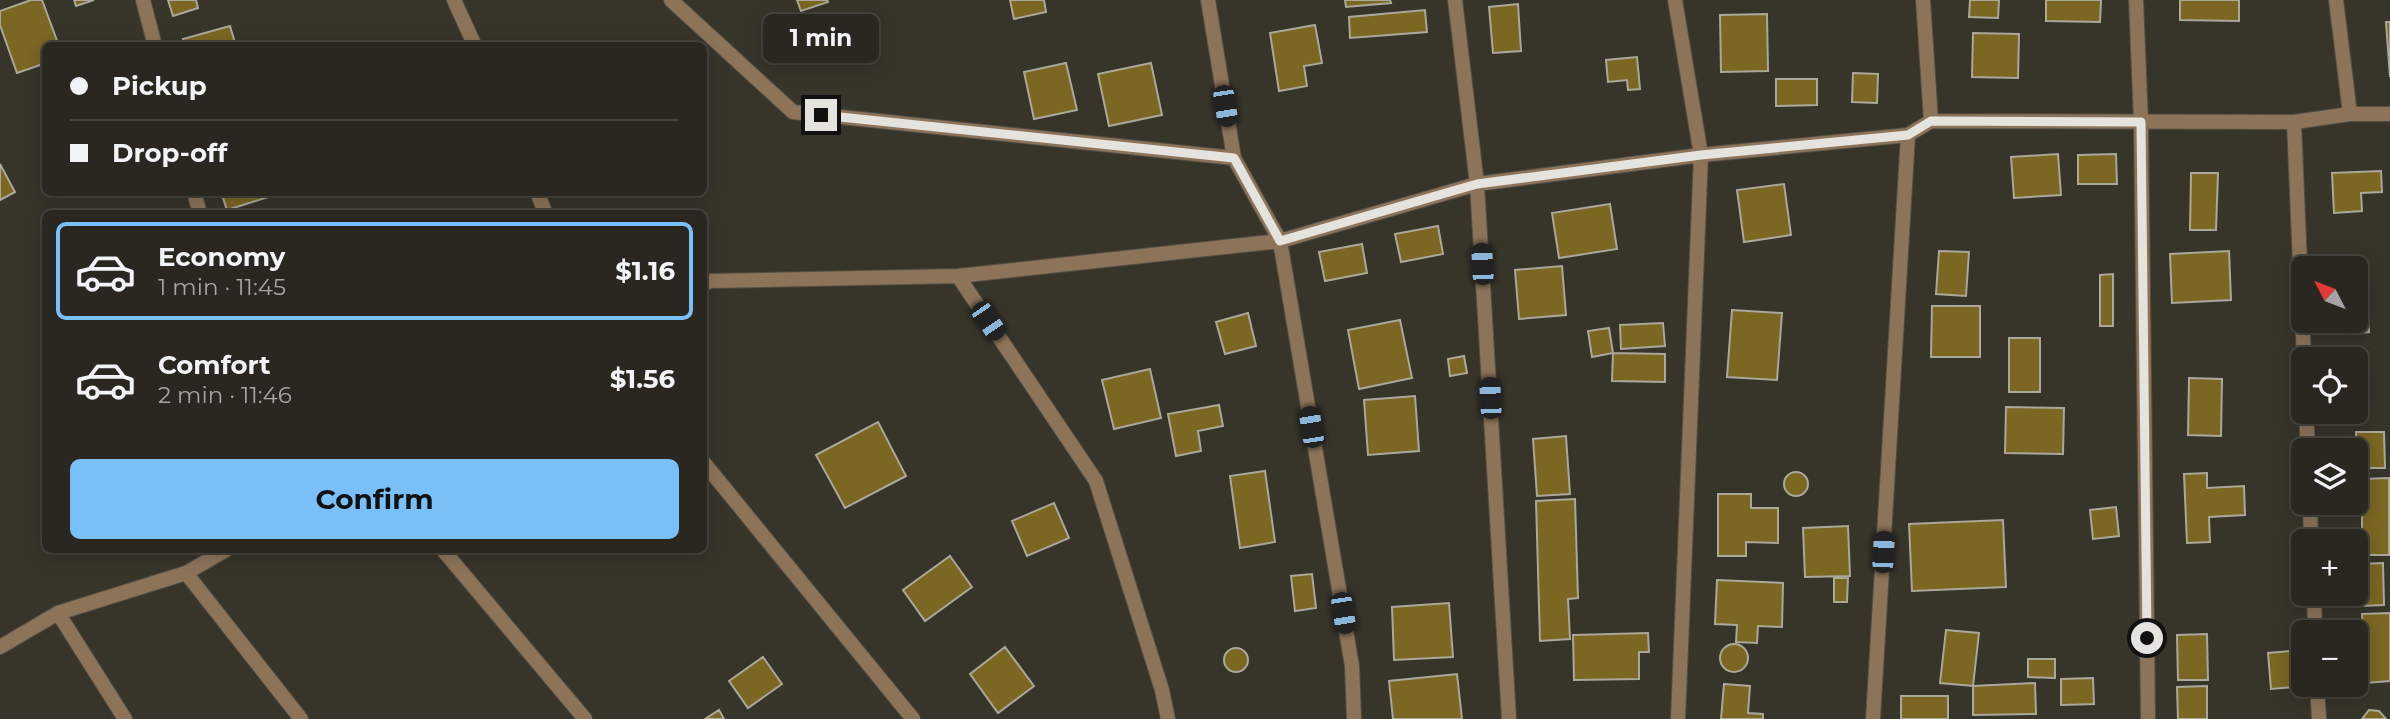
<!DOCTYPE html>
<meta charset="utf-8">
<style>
body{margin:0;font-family:Montserrat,sans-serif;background:#35332d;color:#f1f3f6;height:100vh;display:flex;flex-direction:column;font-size:26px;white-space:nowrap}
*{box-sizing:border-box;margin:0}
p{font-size:23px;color:#a5a5a5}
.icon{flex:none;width:38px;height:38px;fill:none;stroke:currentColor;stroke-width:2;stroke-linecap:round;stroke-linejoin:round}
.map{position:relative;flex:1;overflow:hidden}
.sheet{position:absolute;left:42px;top:210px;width:665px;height:343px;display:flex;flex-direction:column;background:#292720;border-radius:10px;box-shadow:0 4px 18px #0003,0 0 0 2px #45443e}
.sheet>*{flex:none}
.guide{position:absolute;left:42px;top:42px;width:665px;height:154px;border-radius:10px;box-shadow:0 4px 18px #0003,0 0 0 2px #45443e;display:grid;align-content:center;height:154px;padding:0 28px;background:#292720}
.needle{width:46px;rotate:312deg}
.tools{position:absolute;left:2291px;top:256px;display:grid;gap:14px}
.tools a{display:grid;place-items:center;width:77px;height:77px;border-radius:10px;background:#292720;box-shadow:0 4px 18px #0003,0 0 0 2px #45443e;font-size:35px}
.end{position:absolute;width:32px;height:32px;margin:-16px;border:9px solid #e5e3dd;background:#111;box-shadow:0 0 0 4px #111}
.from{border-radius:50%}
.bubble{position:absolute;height:49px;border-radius:10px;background:#292720;box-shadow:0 4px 18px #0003,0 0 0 2px #45443e;font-size:23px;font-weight:700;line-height:49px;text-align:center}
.car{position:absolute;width:21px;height:42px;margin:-21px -10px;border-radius:9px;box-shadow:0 0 5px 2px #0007;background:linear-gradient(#222 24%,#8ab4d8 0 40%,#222 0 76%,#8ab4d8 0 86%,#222 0)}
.guide b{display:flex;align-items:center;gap:24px;height:66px;font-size:26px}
.guide b+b{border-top:2px solid #45443e}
.guide i{width:18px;height:18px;background:#f1f3f6}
ul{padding:12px 0 0;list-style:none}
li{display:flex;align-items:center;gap:21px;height:98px;margin:0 14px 10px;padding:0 14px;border:4px solid transparent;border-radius:10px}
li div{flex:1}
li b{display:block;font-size:26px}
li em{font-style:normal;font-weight:700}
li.current{border-color:#79bff8}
li>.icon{width:63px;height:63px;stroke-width:1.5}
.primary-button{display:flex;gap:14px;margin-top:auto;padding:14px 28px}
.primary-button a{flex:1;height:80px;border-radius:10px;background:#79bff8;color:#111;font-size:28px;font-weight:700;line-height:80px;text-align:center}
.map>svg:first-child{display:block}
.building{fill:#7b6622;stroke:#aaa79b;stroke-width:2}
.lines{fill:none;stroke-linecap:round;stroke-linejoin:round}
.minor-casing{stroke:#535047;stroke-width:16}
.minor{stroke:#8d7459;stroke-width:14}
.route{stroke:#e5e3dd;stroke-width:9}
</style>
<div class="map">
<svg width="2390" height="719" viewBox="0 0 2390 719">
<rect width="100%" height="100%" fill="#37342a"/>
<path class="building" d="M 31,0 L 42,0 L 59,46 L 46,46 L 46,63 L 17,73 L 0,25 L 0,11 Z
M 74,0 L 94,0 L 76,6 Z
M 168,0 L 196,0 L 198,8 L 173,16 Z
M 797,0 L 827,0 L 828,2 L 801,11 Z
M 1010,0 L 1044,0 L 1046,12 L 1014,19 Z
M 1345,0 L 1390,0 L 1391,3 L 1346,7 Z
M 1970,0 L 1999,0 L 1998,18 L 1969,17 Z
M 2046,0 L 2101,0 L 2100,22 L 2046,21 Z
M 2180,0 L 2239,0 L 2239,21 L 2180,20 Z
M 1518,4 L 1521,51 L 1493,53 L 1489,7 Z
M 1425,10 L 1427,32 L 1350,38 L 1349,17 Z
M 1767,14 L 1768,71 L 1721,72 L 1720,15 Z
M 2386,22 L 2390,22 L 2390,77 Z
M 1315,25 L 1322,63 L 1304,66 L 1307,86 L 1279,91 L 1270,33 Z
M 230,26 L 236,46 L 184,46 L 183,39 Z
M 1973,33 L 2019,34 L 2018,78 L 1972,77 Z
M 1637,57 L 1640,89 L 1628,90 L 1627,80 L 1608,82 L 1606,60 Z
M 1066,63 L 1077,110 L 1034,119 L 1024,72 Z
M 1151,63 L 1162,115 L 1109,126 L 1098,74 Z
M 1853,73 L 1878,74 L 1877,103 L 1852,102 Z
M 1776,79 L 1817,79 L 1817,105 L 1776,106 Z
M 2058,154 L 2061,195 L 2014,198 L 2011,157 Z
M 2116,154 L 2117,184 L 2078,184 L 2078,155 Z
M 0,164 L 15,192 L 0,200 Z
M 2381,171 L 2382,192 L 2361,193 L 2362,211 L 2334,213 L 2332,173 Z
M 2191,173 L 2218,173 L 2216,230 L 2190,230 Z
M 1784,184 L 1791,235 L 1744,242 L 1737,190 Z
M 221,192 L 277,192 L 278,194 L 227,210 Z
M 1610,204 L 1617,249 L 1559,258 L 1552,213 Z
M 1438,226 L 1443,254 L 1401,262 L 1395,234 Z
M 1362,244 L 1367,273 L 1325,281 L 1319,252 Z
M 1939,251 L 1969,252 L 1966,296 L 1936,294 Z
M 2229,251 L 2231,300 L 2172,303 L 2170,254 Z
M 1562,266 L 1566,315 L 1519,319 L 1515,270 Z
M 2113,274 L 2113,326 L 2100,326 L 2100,275 Z
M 2356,291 L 2366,291 L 2369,332 L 2343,334 L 2342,320 L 2356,320 Z
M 1932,306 L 1980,306 L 1980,357 L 1931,357 Z
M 1732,310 L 1782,313 L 1777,380 L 1727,377 Z
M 1248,313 L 1256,346 L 1225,354 L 1216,322 Z
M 1400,320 L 1412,378 L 1359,389 L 1348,330 Z
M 1663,323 L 1665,346 L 1621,349 L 1620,325 Z
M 1609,328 L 1613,353 L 1592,357 L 1588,331 Z
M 2009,338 L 2040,338 L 2040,392 L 2009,392 Z
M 1613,353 L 1665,354 L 1665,382 L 1612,381 Z
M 1464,356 L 1467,373 L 1450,376 L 1448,359 Z
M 1150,369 L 1161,418 L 1114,429 L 1102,380 Z
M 2189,378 L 2222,379 L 2221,436 L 2188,435 Z
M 1415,396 L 1419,451 L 1368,455 L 1364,400 Z
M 1219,405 L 1223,426 L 1198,431 L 1201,451 L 1176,456 L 1168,414 Z
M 2006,407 L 2064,408 L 2063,454 L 2005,453 Z
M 878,422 L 906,476 L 845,508 L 816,455 Z
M 2356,432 L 2384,432 L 2385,468 L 2357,468 Z
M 1566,436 L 1570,494 L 1537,496 L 1533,439 Z
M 1265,471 L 1275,542 L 1240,548 L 1230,476 Z
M1784 484a12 12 0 1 1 24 0a12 12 0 1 1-24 0Z
M 2207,473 L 2207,488 L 2244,486 L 2245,515 L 2209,517 L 2210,542 L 2187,543 L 2184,474 Z
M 2389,478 L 2389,555 L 2362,555 L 2362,479 Z
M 1718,494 L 1751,494 L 1751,508 L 1778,508 L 1778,543 L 1746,542 L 1746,556 L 1718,556 Z
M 1575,499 L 1578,598 L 1568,599 L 1570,639 L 1540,641 L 1536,501 Z
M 1054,503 L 1069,538 L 1027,556 L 1012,521 Z
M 2116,507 L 2119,536 L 2093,539 L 2090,510 Z
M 2003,520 L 2006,587 L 1912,591 L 1909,524 Z
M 1848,526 L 1850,576 L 1805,577 L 1803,528 Z
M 950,556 L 972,587 L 925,621 L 903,590 Z
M 2383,563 L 2384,605 L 2361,606 L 2360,564 Z
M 1312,574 L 1316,608 L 1295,611 L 1291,576 Z
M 1834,578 L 1848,578 L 1847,602 L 1834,602 Z
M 1717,580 L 1783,583 L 1782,627 L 1758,626 L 1757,643 L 1736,642 L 1737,625 L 1715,624 Z
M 1449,603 L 1453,657 L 1394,660 L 1392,607 Z
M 2390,613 L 2390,681 L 2366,683 L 2362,614 Z
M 1946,630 L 1979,633 L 1973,686 L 1940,683 Z
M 1648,633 L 1649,652 L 1639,652 L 1639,679 L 1574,680 L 1573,635 Z
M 2207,634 L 2208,680 L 2178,680 L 2177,635 Z
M1720 658a14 14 0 1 1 28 0a14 14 0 1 1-28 0Z
M 1005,647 L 1034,686 L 998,713 L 970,674 Z
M1224 660a12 12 0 1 1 24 0a12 12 0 1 1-24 0Z
M 2301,650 L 2304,686 L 2271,689 L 2268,653 Z
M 763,657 L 782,684 L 748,708 L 729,681 Z
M 2028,659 L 2055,659 L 2055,678 L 2028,677 Z
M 1457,674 L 1462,719 L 1393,719 L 1389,681 Z
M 2093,678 L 2094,704 L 2061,705 L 2061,679 Z
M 2035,683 L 2036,714 L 1973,715 L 1973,686 Z
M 1724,684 L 1750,686 L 1748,713 L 1763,714 L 1763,719 L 1721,719 Z
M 2207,686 L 2207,719 L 2178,719 L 2177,687 Z
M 1901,696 L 1948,696 L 1948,719 L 1901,719 Z
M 719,710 L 724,719 L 705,719 Z
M 2369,710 L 2379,711 L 2386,719 L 2362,719 Z"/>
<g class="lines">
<g class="minor-casing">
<path id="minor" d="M 143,0 L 155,46
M 454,0 L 475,46
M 671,0 L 793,112 L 1234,158
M 1208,0 L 1234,158 L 1280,241 L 1352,666 L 1354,719
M 1455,0 L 1477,184 L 1509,719
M 1675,0 L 1701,155 L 1678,719
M 1923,0 L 1931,121
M 2136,0 L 2141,122 L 2148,719
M 2336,0 L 2350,114
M 2294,122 L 2304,359
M 194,192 L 200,214
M 537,192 L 546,214
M 958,276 L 1096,481 L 1162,690 L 1168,719
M 704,284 L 710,281 L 958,276 L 1280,241 L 1477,184 L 1701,155 L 1908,135 L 1931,121 L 2294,122 L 2350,114 L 2390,114
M 2306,411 L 2308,450
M 704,463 L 913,719
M 2310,502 L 2311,541
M 443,550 L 585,719
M 186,573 L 301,719
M 2314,593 L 2315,632
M 58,613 L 125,719
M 0,647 L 58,613 L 186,573 L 226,550
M 2317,684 L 2319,719
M 1873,719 L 1908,135"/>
</g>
<use href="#minor" class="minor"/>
</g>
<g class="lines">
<path class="route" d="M 821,115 L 1234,158 L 1280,241 L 1477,184 L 1701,155 L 1908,135 L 1931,121 L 2141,122 L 2147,638"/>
</g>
</svg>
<div class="tools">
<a><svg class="needle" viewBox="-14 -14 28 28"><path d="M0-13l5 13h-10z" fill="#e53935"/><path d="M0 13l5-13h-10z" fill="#a5a5a5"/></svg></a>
<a><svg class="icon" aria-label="locate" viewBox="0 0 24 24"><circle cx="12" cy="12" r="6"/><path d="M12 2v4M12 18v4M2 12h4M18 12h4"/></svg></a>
<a><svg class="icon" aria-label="layers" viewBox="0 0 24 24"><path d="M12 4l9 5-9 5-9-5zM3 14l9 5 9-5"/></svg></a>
<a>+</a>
<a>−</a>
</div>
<i class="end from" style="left:2147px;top:638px"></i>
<i class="end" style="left:821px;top:115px"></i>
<div class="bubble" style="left:763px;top:14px;width:116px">1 min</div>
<i class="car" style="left:1225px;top:106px;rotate:171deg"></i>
<i class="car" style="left:1482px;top:264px;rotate:357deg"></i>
<i class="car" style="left:988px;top:321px;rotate:146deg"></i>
<i class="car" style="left:1490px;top:398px;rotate:357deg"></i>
<i class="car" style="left:1311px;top:427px;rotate:351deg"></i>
<i class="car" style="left:1883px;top:552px;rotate:3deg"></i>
<i class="car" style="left:1343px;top:613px;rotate:171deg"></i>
<div class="guide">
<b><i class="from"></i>Pickup</b>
<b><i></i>Drop-off</b>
</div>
<section class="sheet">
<ul>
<li class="current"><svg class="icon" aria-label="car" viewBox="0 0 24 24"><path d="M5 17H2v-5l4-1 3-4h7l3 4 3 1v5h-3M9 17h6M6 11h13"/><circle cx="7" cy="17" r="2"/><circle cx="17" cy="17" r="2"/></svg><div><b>Economy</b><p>1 min · 11:45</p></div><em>$1.16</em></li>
<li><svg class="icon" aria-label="car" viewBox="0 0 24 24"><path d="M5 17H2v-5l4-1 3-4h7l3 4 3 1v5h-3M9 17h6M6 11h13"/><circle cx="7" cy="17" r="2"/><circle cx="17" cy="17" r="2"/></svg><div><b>Comfort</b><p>2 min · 11:46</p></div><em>$1.56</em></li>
</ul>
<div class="primary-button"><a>Confirm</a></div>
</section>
</div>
